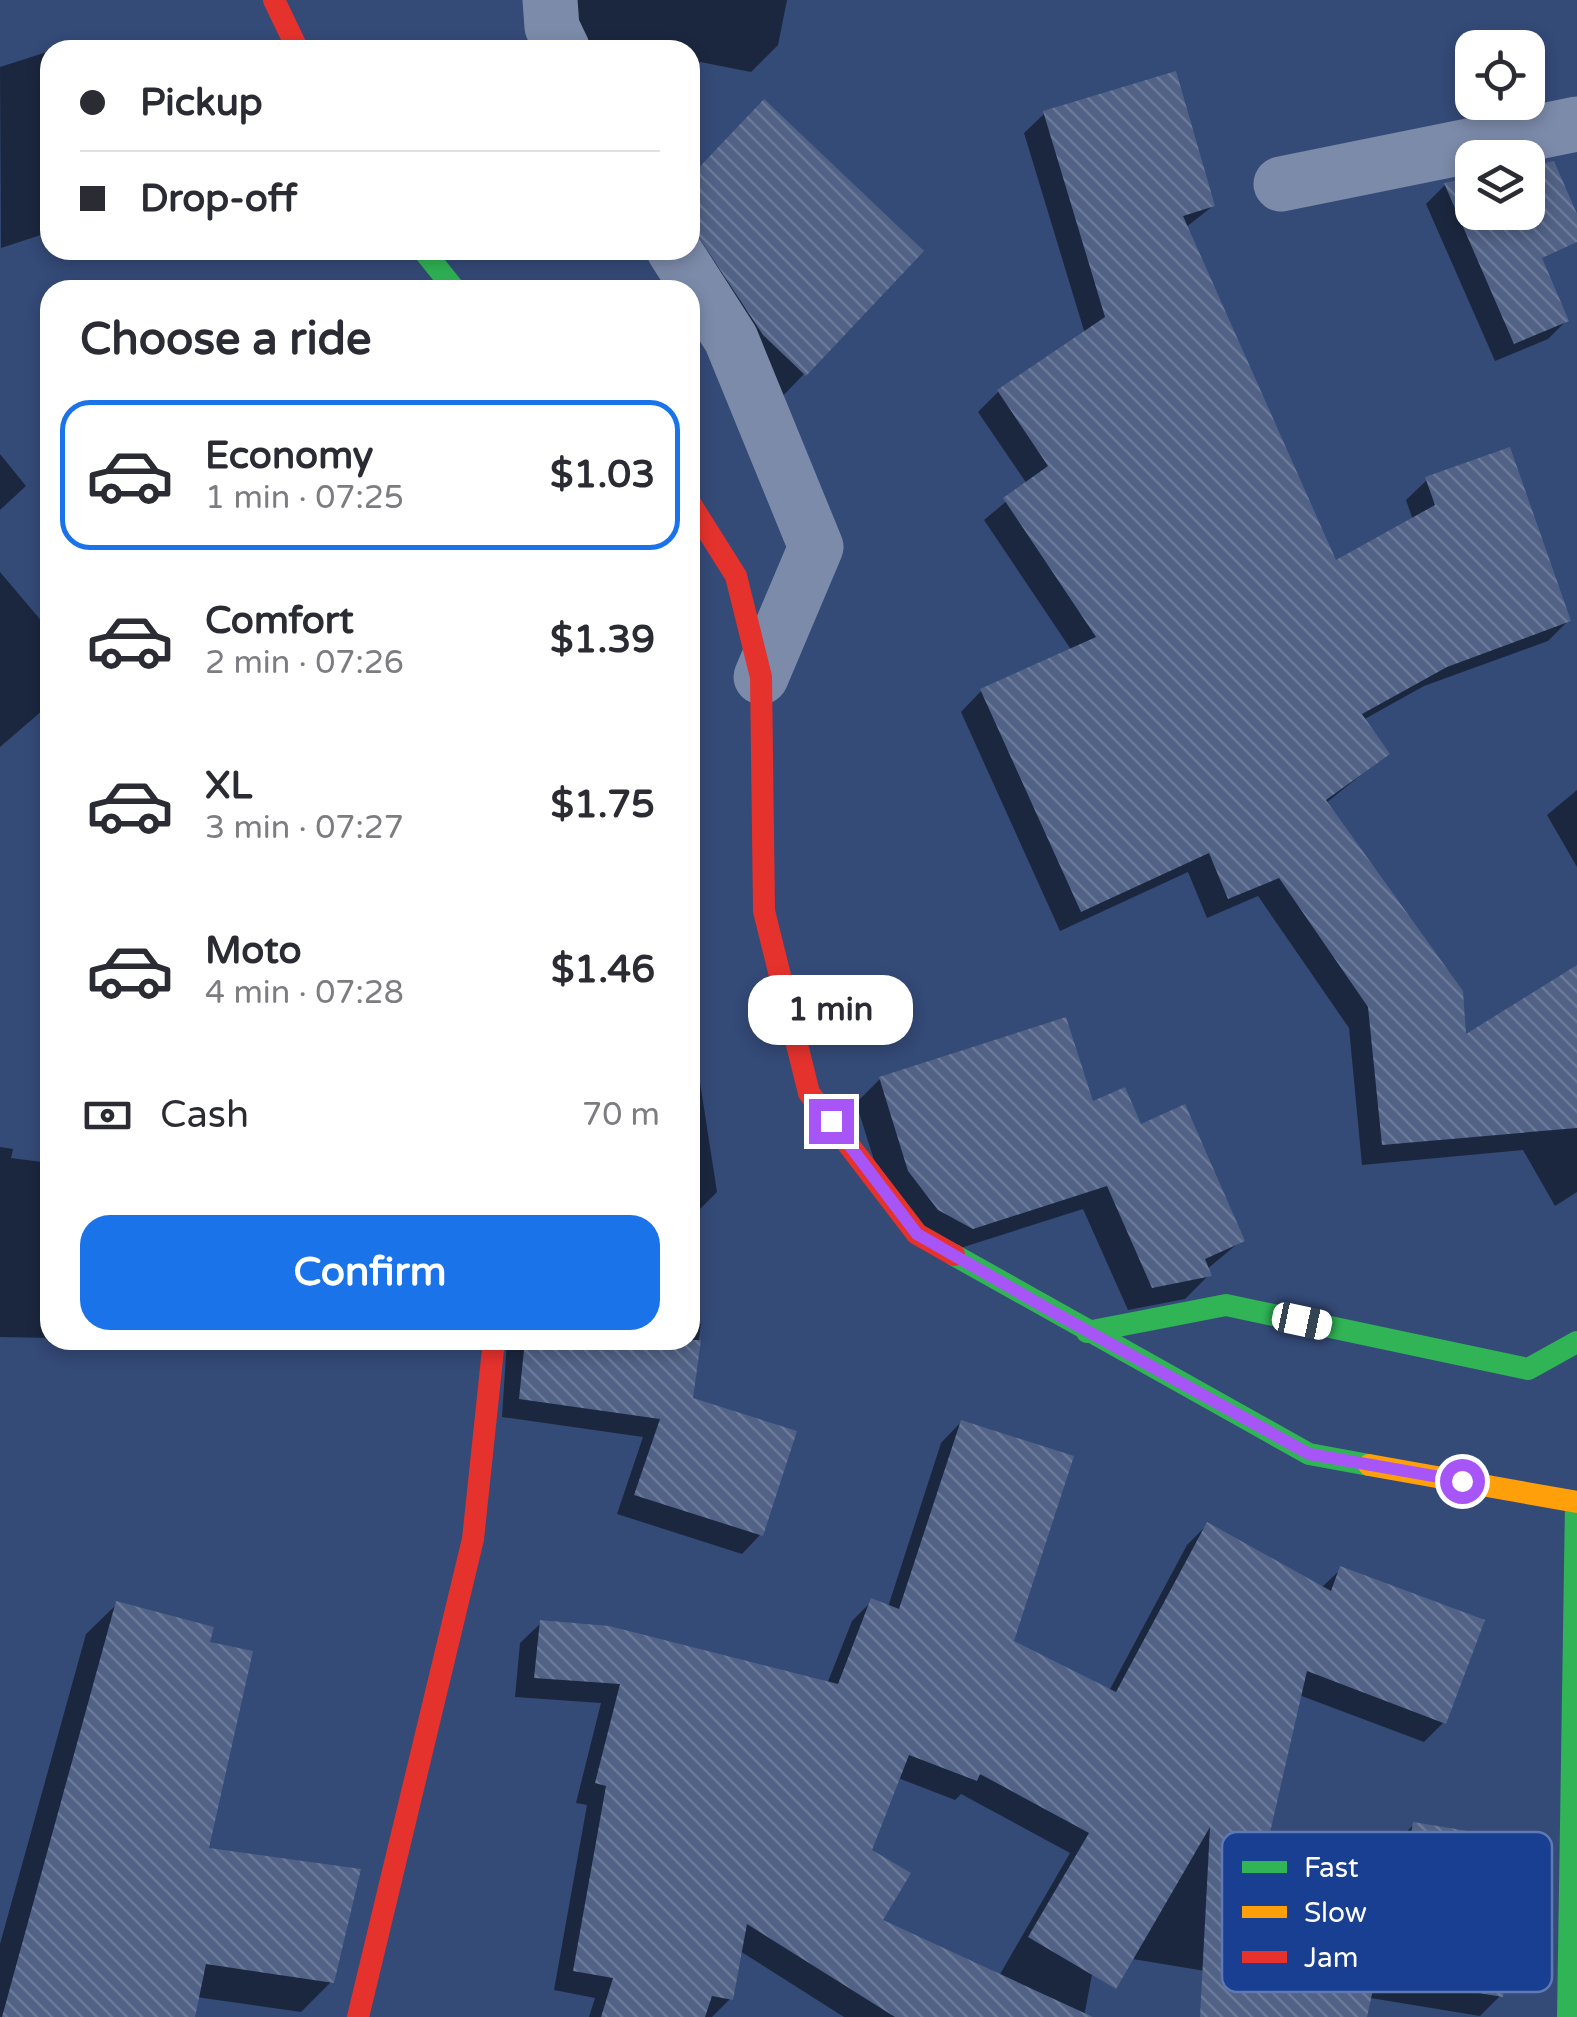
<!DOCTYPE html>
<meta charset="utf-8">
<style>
body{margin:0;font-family:"Varela Round",sans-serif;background:#f2f2f3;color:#2b2b33;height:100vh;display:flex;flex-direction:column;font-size:38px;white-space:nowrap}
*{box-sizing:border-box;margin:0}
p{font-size:32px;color:#7c7c81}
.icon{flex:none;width:55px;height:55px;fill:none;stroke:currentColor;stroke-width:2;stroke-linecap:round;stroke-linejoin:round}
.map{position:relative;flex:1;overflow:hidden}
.drawer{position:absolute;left:40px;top:280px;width:660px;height:1070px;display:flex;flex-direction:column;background:#fff;border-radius:30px;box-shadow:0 5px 15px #0003}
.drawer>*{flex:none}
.guide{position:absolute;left:40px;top:40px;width:660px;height:220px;border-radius:30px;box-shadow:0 5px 15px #0003;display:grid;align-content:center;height:220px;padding:0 40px;background:#fff}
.controls{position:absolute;left:1455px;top:30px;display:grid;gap:20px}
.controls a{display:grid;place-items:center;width:90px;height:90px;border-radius:20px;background:#fff;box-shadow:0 5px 15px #0003;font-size:50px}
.end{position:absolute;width:45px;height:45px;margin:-22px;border:12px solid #a855f7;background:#fff;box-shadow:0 0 0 5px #fff}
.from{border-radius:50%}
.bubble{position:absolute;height:70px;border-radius:30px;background:#fff;box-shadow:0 5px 15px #0003;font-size:32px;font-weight:700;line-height:70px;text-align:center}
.car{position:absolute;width:30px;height:60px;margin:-30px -15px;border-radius:12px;box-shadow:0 0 8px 2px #0007;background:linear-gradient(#fff 24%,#345 0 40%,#fff 0 76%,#345 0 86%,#fff 0)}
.guide b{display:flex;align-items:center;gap:35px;height:95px;font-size:38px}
.guide b+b{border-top:2px solid #e1e1e2}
.guide i{width:25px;height:25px;background:#2b2b33}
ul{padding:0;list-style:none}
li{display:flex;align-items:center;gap:30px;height:150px;margin:0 20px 15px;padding:0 20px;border:5px solid transparent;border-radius:30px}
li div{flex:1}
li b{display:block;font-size:38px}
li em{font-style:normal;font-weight:700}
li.current{border-color:#1a73e8}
li>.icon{width:90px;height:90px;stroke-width:1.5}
h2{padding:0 40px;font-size:45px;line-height:120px}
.pay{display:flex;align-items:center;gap:25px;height:110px;padding:0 40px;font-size:38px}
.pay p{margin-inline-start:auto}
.action{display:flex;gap:20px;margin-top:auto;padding:20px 40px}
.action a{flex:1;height:115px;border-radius:30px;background:#1a73e8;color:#fff;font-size:40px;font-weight:700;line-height:115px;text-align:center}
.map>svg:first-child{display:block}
.shadow{fill:#0007;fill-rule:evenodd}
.building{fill:url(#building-back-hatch)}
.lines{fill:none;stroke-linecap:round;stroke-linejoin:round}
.street{stroke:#7c8baa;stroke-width:55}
.fast{stroke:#30b455;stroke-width:22}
.slow{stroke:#ff9f0a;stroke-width:22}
.jam{stroke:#e5322d;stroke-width:22}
.route{stroke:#a855f7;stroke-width:12}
.key{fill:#193f92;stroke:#5e79b3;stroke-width:2.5}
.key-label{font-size:28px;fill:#fff}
</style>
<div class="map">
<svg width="1577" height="2017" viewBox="0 0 1577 2017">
<defs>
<pattern id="building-back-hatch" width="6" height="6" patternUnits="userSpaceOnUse" patternTransform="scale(2.5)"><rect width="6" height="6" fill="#516286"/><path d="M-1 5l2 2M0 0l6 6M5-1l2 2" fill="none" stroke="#6b7a98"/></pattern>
</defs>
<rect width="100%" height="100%" fill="#344a77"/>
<path class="shadow" d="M 570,0 L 787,0 L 778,45 L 751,72 L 690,60 L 690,50 L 638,50 L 563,36 Z
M 50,51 L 50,232 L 1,248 L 0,67 Z
M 1045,113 L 1213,206 L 1185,228 L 1334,563 L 1413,520 L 1406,500 L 1427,480 L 1568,621 L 1548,641 L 1424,686 L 1363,720 L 1387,754 L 1326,803 L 1464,1038 L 1577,1021 L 1577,1192 L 1555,1206 L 1523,1150 L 1362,1165 L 1349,1028 L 1258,896 L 1207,918 L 1188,872 L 1060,931 L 961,712 L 981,691 L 1072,651 L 984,520 L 1027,484 L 978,412 L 998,392 L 1085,334 L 1024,133 Z
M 690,179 L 804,374 L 778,401 L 690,250 Z
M 1472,180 L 1472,212 L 1566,321 L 1548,339 L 1495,361 L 1426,204 L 1445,185 Z
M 0,454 L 26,486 L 0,510 Z
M 0,572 L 50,631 L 50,704 L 0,747 Z
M 1577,790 L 1577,867 L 1547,815 Z
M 690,1018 L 717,1192 L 697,1212 L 690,1213 Z
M 880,1079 L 1091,1104 L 1140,1127 L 1242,1240 L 1206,1270 L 1209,1275 L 1185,1299 L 1128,1310 L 1083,1209 L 948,1252 L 885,1195 L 856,1103 Z
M 0,1147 L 13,1149 L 11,1158 L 50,1163 L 50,1338 L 0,1337 Z
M 690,1322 L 701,1324 L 690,1400 L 760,1535 L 742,1554 L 617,1514 L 643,1437 L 502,1417 L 507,1340 L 690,1340 Z
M 961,1422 L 1011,1642 L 1109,1691 L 1187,1545 L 1207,1525 L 1321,1588 L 1341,1569 L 1444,1722 L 1424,1742 L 1299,1695 L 1260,1865 L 1386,1894 L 1394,1845 L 1414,1824 L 1500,1996 L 1480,2016 L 1096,1953 L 1084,2017 L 844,2017 L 740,1951 L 731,1998 L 712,2017 L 589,2017 L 595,1998 L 554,1990 L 587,1805 L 576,1803 L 601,1703 L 515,1697 L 520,1643 L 541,1623 L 827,1684 L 852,1621 L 872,1601 L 888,1607 L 941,1443 ZM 898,1778 L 955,1800 L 961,1794 L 1070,1853 L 999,1976 L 879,1921 L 869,1852 Z
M 117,1604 L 207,1643 L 206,1850 L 332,1981 L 301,2012 L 196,1997 L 192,2017 L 0,2017 L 0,1944 L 86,1634 Z"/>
<path class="building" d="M 1176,71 L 1215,206 L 1183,216 L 1336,560 L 1435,505 L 1425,477 L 1510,447 L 1571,621 L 1447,667 L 1362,714 L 1390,754 L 1326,800 L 1463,991 L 1466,1034 L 1577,965 L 1577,1128 L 1382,1145 L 1368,1007 L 1279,878 L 1228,899 L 1209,853 L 1081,912 L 980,689 L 1096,637 L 1003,498 L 1048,466 L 997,390 L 1105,317 L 1043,111 Z
M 764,99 L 924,251 L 806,376 L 763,335 L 690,224 L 690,177 Z
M 1554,161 L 1577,214 L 1577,242 L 1542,258 L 1569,321 L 1514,344 L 1444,183 L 1472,177 L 1472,212 L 1528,212 L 1528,166 Z
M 1066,1017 L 1093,1101 L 1125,1087 L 1141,1124 L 1185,1104 L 1245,1241 L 1205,1259 L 1212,1276 L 1152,1288 L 1107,1186 L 973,1229 L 938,1210 L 908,1171 L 879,1077 Z
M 525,1340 L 701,1340 L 693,1398 L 797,1431 L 763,1536 L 634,1495 L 660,1419 L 519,1399 Z
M 961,1420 L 1074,1456 L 1014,1641 L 1116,1692 L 1207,1522 L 1331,1591 L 1340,1566 L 1485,1620 L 1446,1724 L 1307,1671 L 1263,1863 L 1401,1895 L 1413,1822 L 1529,1841 L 1503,1997 L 1376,1976 L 1367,2017 L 1200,2017 L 1210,1827 L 1116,1989 L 1028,1937 L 1089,1833 L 980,1774 L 977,1781 L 909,1755 L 872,1850 L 911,1873 L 883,1920 L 1093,2017 L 895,2017 L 747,1924 L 733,2000 L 712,1996 L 705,2017 L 601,2017 L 613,1978 L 573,1971 L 606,1786 L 595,1783 L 620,1684 L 534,1678 L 540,1620 L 609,1626 L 838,1684 L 871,1598 L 899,1609 Z
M 116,1601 L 214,1627 L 210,1642 L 253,1651 L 209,1848 L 361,1869 L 334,1983 L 206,1964 L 195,2017 L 2,2017 Z"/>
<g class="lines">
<path class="street" d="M 550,0 L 552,27 L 563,50
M 1281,184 L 1577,124
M 674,250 L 731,339 L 816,547 L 761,677"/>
<path class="fast" d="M 423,250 L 455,290
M 954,1255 L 1309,1454 L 1369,1465
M 1087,1332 L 1226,1305 L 1528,1369 L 1577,1342
M 1568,2017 L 1576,1502"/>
<path class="slow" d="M 1369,1465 L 1577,1502"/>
<path class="jam" d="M 274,0 L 298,50
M 690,503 L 736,576 L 761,677 L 764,911 L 809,1093 L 917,1234 L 954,1255
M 358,2017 L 473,1539 L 494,1340"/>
</g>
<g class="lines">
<path class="route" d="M 831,1121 L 917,1234 L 1053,1312 L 1309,1454 L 1462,1481"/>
</g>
<rect x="1222" y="1832" width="330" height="160" rx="15" class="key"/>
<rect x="1242" y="1861" width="45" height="12" fill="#30b455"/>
<rect x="1242" y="1906" width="45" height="12" fill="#ff9f0a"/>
<rect x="1242" y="1951" width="45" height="12" fill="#e5322d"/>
<g class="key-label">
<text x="1304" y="1877">Fast</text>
<text x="1304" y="1922">Slow</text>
<text x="1304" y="1967">Jam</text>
</g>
</svg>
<div class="controls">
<a><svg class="icon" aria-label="locate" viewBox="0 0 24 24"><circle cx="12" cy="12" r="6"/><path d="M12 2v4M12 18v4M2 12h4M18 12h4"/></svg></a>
<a><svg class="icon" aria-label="layers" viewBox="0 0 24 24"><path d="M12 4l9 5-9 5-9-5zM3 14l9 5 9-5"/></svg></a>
</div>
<i class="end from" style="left:1462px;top:1481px"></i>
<i class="end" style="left:831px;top:1121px"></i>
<div class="bubble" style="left:748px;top:975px;width:165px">1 min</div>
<i class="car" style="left:1302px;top:1321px;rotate:102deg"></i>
<div class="guide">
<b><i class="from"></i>Pickup</b>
<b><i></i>Drop-off</b>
</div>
<section class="drawer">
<h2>Choose a ride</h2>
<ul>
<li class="current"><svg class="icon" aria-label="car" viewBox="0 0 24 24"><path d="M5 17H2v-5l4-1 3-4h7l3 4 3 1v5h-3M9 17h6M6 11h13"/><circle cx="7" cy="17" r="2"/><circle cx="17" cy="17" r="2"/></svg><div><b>Economy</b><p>1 min · 07:25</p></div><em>$1.03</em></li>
<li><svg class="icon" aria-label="car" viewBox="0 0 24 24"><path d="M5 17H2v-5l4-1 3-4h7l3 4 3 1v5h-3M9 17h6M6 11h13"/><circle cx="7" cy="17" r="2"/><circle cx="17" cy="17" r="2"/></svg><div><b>Comfort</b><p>2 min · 07:26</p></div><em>$1.39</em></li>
<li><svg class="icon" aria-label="car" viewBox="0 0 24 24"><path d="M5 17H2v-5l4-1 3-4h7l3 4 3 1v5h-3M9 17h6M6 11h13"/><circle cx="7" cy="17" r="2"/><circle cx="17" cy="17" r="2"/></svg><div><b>XL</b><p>3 min · 07:27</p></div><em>$1.75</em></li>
<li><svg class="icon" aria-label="car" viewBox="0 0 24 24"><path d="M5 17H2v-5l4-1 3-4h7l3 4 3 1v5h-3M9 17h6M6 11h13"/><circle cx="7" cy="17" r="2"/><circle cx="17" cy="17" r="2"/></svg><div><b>Moto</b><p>4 min · 07:28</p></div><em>$1.46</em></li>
</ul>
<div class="pay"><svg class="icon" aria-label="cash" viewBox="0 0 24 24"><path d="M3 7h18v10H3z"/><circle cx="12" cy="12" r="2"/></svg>Cash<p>70 m</p></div>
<div class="action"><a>Confirm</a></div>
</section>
</div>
